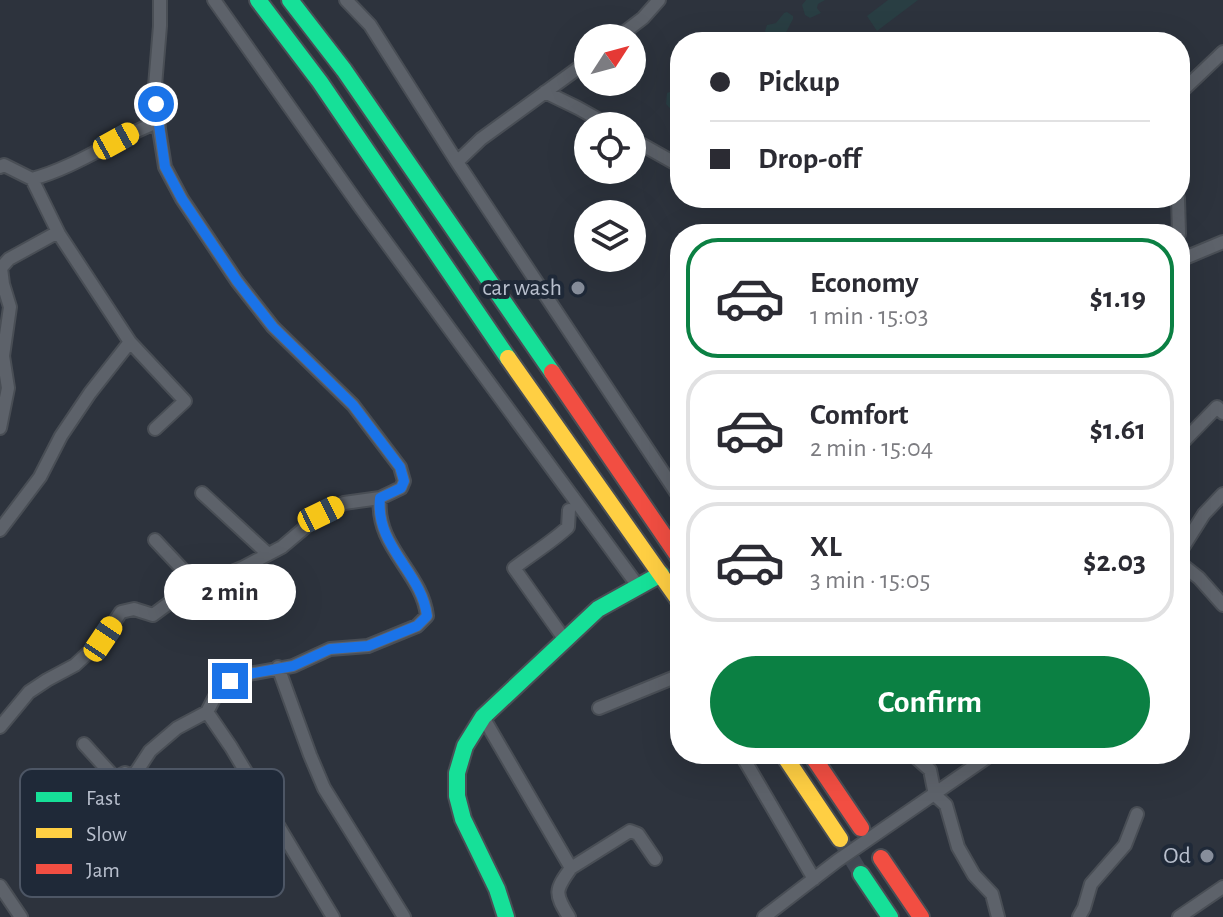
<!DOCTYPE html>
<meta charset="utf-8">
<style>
body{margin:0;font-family:"Alegreya Sans",sans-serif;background:#f7f7f7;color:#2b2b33;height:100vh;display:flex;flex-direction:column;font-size:30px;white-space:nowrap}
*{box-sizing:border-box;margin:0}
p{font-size:26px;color:#7c7c81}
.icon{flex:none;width:44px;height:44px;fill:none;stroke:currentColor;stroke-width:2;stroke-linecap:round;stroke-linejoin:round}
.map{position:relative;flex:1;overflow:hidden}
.panel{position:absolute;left:670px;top:224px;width:520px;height:540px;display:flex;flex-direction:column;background:#fff;border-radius:32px;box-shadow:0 8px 32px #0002}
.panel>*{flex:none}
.banner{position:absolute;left:670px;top:32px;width:520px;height:176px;border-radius:32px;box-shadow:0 8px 32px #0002;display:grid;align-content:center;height:176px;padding:0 40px;background:#fff}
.needle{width:52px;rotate:54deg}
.fabs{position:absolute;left:574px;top:24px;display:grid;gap:16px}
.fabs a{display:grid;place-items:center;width:72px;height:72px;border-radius:50%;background:#fff;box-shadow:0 8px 32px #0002;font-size:40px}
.end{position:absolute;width:36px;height:36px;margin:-18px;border:10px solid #1a73e8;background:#fff;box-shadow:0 0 0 4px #fff}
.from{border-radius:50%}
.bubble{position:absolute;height:56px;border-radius:28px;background:#fff;box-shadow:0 8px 32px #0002;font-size:26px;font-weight:600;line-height:56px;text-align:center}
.car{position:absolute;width:24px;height:48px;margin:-24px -12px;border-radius:10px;box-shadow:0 0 6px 2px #0007;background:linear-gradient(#f5c518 24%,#345 0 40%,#f5c518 0 76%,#345 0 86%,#f5c518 0)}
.banner b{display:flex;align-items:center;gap:28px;height:76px;font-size:30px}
.banner b+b{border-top:2px solid #e1e1e2}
.banner i{width:20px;height:20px;background:#2b2b33}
ul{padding:14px 0 0;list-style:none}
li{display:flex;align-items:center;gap:24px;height:120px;margin:0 16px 12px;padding:0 24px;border:4px solid #e1e1e2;border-radius:32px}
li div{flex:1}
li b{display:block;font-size:30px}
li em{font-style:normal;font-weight:600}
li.selected{border-color:#0b8043}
li>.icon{width:72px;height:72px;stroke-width:1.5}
.primary-button{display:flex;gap:16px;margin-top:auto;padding:16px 40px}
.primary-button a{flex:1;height:92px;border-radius:48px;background:#0b8043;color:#fff;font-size:32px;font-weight:600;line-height:92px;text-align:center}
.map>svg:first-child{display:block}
.green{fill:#293e43}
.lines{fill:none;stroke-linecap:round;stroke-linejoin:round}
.secondary-tunnel{stroke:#424853;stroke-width:16;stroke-dasharray:16 8;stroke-linecap:butt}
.street-casing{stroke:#494e55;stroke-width:16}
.fast-casing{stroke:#494e55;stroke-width:20}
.slow-casing{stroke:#494e55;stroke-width:20}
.jam-casing{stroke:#494e55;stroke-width:20}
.street{stroke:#5d626a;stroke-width:12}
.fast{stroke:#16e098;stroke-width:16}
.slow{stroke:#ffcf43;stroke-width:16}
.jam{stroke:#f24e42;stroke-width:16}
.route{stroke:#1a73e8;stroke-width:10}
.poi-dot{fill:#878e9b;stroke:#1f2938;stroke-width:3}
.labels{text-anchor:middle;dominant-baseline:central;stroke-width:8;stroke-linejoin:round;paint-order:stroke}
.poi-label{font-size:24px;fill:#b8bfcd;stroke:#1f2938;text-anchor:end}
.key{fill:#1f2938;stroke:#4d5665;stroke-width:2}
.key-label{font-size:22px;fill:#b8bfcd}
</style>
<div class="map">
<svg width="1223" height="917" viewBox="0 0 1223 917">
<rect width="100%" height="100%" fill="#2d333d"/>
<path class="green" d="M 806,0 L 825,0 L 818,4 L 817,8 L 821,13 L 810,18 L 805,15 L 802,5 Z
M 888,0 L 918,0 L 877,31 L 867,16 Z
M 787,12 L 793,16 L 793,19 L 781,42 L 769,42 L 765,31 L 767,25 L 776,23 L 784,13 Z
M 680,88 L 680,115 L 677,116 L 666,104 L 667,93 Z"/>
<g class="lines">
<path class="secondary-tunnel" d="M 840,839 L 861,874"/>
<g class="street-casing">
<path id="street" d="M 214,0 L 361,208 L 638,586
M 346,0 L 370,25 L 457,162 L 680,498
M 617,38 L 643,18 L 659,0
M 545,92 L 578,108 L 610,126
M 1180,93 L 1223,52
M 632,139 L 680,166
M 457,162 L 481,139 L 588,61
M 1180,166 L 1180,181
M 0,167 L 4,165 L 32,179 C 77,167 115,138 158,122
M 1178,198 L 1179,234
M 1180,260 L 1223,242
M 130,342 L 185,401 L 155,429
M 0,428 L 8,388 L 3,356 L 10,307 L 3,284 L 1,268 L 9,259 L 58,232
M 1180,445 L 1217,407 L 1223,413
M 202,493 L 268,554
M 0,530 L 40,477 L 61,436 L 90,393 L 130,342 L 59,234 L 32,179
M 155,540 L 199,587
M 1180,552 L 1204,514 L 1223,494
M 1180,563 L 1199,578 L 1223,605
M 565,640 L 514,568 C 532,554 552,542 568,527 L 569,510
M 278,667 L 310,755 L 324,788 L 404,917
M 599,708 L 680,675
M 207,712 L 231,747 L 333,917
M 483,717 L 571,868 C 555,890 554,893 569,917
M 0,727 L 29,692 L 47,680 L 75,665 L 103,639 L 121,612 L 134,609 L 153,615 L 184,592 L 242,568 L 282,547 L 321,514 L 344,503 L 380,498 L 401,488 L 404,481 L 400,467 L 353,405 L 273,327 L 237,281 L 182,199 L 165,167 L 159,129 L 155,86 L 160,26 L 160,0
M 84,744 L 115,778 L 125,773 L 133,777
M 741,754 L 814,879
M 912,754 L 930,770 L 935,795 L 946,805 L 958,847 L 974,875 L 992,894 L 998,917
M 109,859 C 117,846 139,833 138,817 C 138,812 135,808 134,804 C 133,795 136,786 133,777 L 150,751 L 177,728 L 207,712 L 219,689 L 230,681 L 243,675 L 293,666 L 330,649 L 368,646 L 417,626 L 427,616 C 422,572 375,547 380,498
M 571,868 L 630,831 L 638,834 L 655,859
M 0,886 L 21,917
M 764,917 L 837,861 L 992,754
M 1079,917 L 1084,908 L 1091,884 L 1125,845 L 1137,814
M 1179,917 L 1223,887"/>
</g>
<g class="fast-casing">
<path id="fast" d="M 258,0 L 320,82 L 508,358
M 290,0 L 344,70 L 552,372
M 861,874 L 890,917
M 506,917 L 497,889 L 463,819 L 457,796 L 457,773 L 465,746 L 483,717 L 598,609 L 661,574"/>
</g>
<g class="slow-casing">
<path id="slow" d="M 508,358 L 680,602
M 783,754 L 840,839"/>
</g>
<g class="jam-casing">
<path id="jam" d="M 552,372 L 680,559
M 811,754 L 861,828
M 881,858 L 921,917"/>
</g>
<use href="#street" class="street"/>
<use href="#fast" class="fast"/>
<use href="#slow" class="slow"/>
<use href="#jam" class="jam"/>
</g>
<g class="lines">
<path class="route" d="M 156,104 L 165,167 L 182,199 L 237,281 L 273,327 L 353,405 L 400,467 L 404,481 L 401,488 L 380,498 C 375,547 422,572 427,616 L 417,626 L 368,646 L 330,649 L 293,666 L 243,675 L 230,681"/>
</g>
<g class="poi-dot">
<circle cx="578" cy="288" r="8"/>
<circle cx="1207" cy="856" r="8"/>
</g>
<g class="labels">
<g class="poi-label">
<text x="562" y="288">car wash</text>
<text x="1191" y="856">Od</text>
</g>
</g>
<rect x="20" y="769" width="264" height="128" rx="12" class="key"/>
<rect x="36" y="792" width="36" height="10" fill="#16e098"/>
<rect x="36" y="828" width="36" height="10" fill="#ffcf43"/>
<rect x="36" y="864" width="36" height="10" fill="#f24e42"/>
<g class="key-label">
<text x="86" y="805">Fast</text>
<text x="86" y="841">Slow</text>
<text x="86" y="877">Jam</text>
</g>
</svg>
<div class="fabs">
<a><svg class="needle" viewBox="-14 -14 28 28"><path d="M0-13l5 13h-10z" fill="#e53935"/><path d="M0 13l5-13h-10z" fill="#7c7c81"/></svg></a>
<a><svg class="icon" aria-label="locate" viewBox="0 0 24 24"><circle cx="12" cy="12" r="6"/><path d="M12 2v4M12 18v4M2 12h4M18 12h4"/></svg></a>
<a><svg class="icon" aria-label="layers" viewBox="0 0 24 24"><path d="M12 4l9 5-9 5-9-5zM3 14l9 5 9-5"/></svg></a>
</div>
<i class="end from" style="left:156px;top:104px"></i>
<i class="end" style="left:230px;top:681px"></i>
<div class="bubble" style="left:164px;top:564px;width:132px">2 min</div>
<i class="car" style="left:116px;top:141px;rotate:61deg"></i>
<i class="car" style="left:321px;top:514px;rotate:64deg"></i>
<i class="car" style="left:103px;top:639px;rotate:34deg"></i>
<div class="banner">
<b><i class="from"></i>Pickup</b>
<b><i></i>Drop-off</b>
</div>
<section class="panel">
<ul>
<li class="selected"><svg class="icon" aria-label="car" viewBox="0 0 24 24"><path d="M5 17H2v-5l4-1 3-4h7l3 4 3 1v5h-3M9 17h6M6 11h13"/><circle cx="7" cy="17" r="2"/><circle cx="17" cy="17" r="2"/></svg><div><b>Economy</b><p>1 min · 15:03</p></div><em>$1.19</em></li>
<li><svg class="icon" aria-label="car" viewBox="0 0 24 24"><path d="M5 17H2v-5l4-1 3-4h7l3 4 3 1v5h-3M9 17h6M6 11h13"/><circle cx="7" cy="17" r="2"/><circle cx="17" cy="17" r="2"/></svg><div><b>Comfort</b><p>2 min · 15:04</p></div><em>$1.61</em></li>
<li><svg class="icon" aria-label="car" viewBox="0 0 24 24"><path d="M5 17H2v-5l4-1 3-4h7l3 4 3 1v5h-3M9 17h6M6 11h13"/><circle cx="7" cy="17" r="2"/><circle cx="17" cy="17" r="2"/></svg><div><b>XL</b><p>3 min · 15:05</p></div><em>$2.03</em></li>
</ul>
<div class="primary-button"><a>Confirm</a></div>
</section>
</div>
